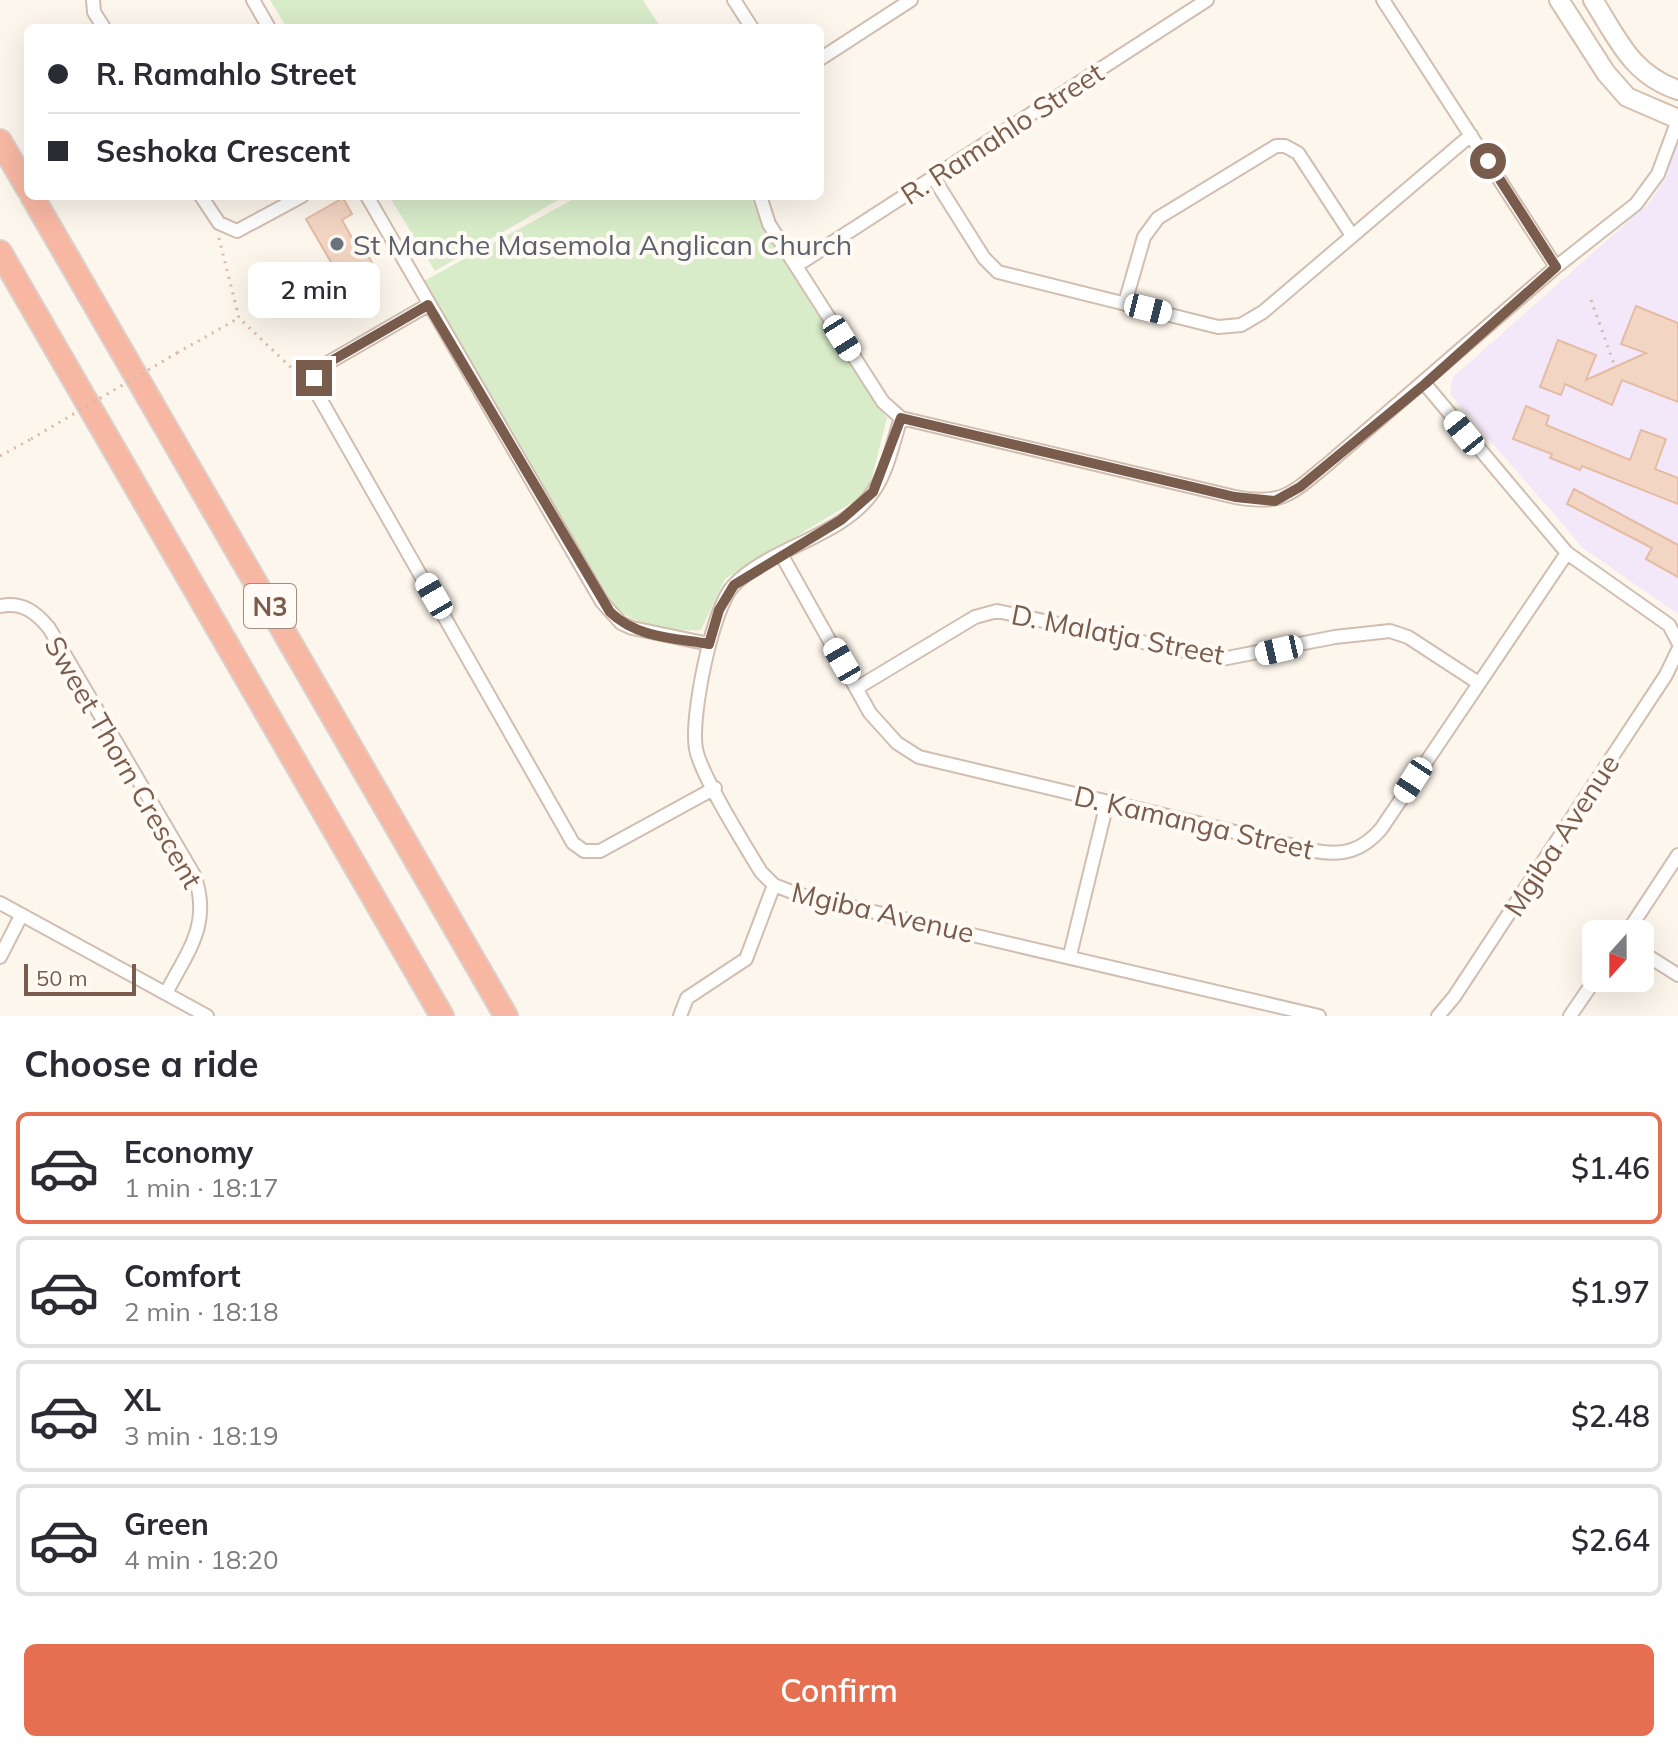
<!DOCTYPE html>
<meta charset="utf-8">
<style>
body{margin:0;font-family:Mulish,sans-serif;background:#f2f2f3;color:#2b2b33;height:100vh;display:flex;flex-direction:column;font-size:30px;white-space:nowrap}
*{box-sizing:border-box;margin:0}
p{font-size:26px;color:#7c7c81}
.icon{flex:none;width:44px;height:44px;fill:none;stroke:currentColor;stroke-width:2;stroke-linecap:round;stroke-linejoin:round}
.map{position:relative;height:1016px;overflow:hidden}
.side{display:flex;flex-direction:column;background:#fff;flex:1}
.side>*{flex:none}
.hud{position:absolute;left:24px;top:24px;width:800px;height:176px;border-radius:12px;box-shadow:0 8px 32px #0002;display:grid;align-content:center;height:176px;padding:0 24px;background:#fff}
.needle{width:52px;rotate:201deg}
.tools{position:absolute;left:1582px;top:920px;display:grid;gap:16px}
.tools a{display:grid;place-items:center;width:72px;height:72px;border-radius:12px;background:#fff;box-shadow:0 8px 32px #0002;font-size:40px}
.scale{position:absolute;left:24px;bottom:20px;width:112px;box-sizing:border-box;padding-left:8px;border:4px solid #7a5c4d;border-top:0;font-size:22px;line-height:28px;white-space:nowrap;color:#7a5c4d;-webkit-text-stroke:6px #fffaf3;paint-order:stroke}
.end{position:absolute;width:36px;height:36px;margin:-18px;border:10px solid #7a5c4d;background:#fff;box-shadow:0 0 0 4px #fff}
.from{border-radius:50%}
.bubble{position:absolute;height:56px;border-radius:12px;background:#fff;box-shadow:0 8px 32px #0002;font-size:26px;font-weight:600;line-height:56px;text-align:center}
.car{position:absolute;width:24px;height:48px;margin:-24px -12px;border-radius:10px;box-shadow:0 0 6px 2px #0007;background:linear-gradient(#fff 24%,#345 0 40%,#fff 0 76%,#345 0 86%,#fff 0)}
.hud b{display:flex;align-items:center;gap:28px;height:76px;font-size:30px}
.hud b+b{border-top:2px solid #e1e1e2}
.hud i{width:20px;height:20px;background:#2b2b33}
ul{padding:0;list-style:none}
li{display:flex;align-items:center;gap:24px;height:112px;margin:0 16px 12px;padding:0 8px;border:4px solid #e1e1e2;border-radius:12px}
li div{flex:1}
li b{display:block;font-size:30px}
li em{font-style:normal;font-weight:600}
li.current{border-color:#e76f51}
li>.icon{width:72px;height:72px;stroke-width:1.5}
h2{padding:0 24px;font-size:36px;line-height:96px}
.primary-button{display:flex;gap:16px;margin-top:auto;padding:16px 24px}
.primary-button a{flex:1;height:92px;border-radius:12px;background:#e76f51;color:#fff;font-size:32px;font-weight:600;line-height:92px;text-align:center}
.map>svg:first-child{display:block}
.education{fill:#f3e8fa}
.green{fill:#d8ecc9}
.building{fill:#f3d5c3;stroke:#e6bba3;stroke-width:2}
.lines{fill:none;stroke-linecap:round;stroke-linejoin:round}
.street-casing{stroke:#d1beb0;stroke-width:16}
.secondary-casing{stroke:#d6c0b0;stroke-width:22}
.highway-casing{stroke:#dad1cd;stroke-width:26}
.path{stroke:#d9b8a5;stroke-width:3;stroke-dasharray:2 6;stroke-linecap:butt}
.street{stroke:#fff;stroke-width:12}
.secondary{stroke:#fff;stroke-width:18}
.highway{stroke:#f7b7a3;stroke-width:22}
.path-bridge{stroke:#d9b8a5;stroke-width:3;stroke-dasharray:2 6;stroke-linecap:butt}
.route{stroke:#7a5c4d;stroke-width:10}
.worship-dot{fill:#6b7280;stroke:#fffaf3;stroke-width:3}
.labels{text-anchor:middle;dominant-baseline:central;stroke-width:8;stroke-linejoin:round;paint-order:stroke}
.shield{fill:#fffaf3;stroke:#a28b7f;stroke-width:2}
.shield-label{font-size:26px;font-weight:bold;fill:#7a5c4d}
.street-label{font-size:28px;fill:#7a5c4d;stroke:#fffaf3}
.worship-label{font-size:28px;fill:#5b616d;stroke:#fffaf3;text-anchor:start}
</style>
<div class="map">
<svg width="1678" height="1016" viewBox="0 0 1678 1016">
<rect width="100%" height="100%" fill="#fdf6ec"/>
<path class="education" d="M 1678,141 L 1678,614 L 1584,549 L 1450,394 L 1453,377 L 1650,202 L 1666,177 Z"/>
<path class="green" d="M 270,0 L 643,0 L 661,28 L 287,28 Z
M 389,196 L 565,196 L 435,271 Z
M 579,196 L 752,196 C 751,222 866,385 887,418 L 871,481 L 860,498 L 725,579 L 701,630 C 670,632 638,626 614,607 L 424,281 Z"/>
<path class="building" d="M 343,198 L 352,214 L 342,220 L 362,256 L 367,254 L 378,273 L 347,290 L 306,219 Z
M 1636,306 L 1678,323 L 1678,402 L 1622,380 L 1612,405 L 1565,384 L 1561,395 L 1540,387 L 1558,340 L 1596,355 L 1586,380 L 1646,353 L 1621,344 Z
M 1526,406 L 1549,416 L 1546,425 L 1630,460 L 1641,430 L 1666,439 L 1655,469 L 1678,478 L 1678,504 L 1582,466 L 1580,470 L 1550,458 L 1552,454 L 1513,439 Z
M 1574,489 L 1678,545 L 1678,577 L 1646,559 L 1652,548 L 1567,504 Z"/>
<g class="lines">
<g class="street-casing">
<path id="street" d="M 93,0 L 94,12 L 104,28
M 253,0 L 269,28
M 734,0 L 752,28
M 1383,0 L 1556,267
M 820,59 L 911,0
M 933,177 L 984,258 L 998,272 L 1218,327 L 1241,325 L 1263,312 L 1471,135
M 201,196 L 219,223 L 237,231 L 302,196
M 367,196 L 602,602 L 621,623 L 632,628 L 709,644
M 760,196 L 769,224 L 883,402 L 901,418 L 1235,497 C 1284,506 1292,493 1329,463 L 1556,267 L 1636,204 L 1658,174 L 1678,120
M 796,266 L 1207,0
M 1125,303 L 1144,237 L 1158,218 L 1276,146 L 1285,146 L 1298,153 L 1351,234
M 428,305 L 326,364 L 314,378 L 314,388 L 573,843 L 584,851 L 600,851 L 715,788
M 1425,384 L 1567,553 L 1669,625 L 1678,642
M 901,418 C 893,442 888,471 873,492 C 841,538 771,546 733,586 C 712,609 690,719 696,749 C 701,776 746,847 761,872 L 774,885 L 797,894 L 1319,1016
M 781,554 L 870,713 L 897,743 L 919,757 L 1315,851 C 1343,856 1362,851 1381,829 L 1567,553
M 0,606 C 22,602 35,611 49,628 L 194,875 C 212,923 188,951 166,993
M 857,688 L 975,617 L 997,611 L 1222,659 L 1335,637 L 1390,631 L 1408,637 L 1477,682
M 0,903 L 207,1016
M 1626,934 L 1678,855
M 1640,951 L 1678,975
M 1070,955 L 1107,803
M 0,957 L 21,916
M 680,1016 L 687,998 L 746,959 L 774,885
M 1438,1016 L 1454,997 L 1666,675 L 1678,650
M 1570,1016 L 1596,978"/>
</g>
<g class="secondary-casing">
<path id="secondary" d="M 1559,0 L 1606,73 L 1627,97 L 1678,119
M 1593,0 C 1618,39 1631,74 1678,90"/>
</g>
<g class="highway-casing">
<path id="highway" d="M 0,141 L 28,189
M 32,196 L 506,1016
M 0,252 L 442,1016"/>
</g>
<path class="path" d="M 219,238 L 239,318 L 301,377
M 1591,300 L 1615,367
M 177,353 L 239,318
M 0,456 L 31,439"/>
<use href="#street" class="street"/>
<use href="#secondary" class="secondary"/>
<use href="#highway" class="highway"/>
<path class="path-bridge" d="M 31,439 L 177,353"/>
</g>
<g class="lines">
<path class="route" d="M 314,378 L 326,364 L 428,305 L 610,612 C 637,638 674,638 709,644 L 719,610 L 734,585 L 841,520 L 873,492 L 901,418 L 1235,497 L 1275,501 L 1300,487 L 1425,384 L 1556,267 L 1488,161"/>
</g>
<circle class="worship-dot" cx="337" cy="244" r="8"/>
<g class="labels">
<rect class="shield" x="244" y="584" width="52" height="44" rx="6"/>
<g class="shield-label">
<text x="270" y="606">N3</text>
</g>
<g class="street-label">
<text transform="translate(1002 133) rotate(-33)">R. Ramahlo Street</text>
<text transform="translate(1118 634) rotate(11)">D. Malatja Street</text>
<text transform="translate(124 762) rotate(60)">Sweet Thorn Crescent</text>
<text transform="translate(1194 822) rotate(13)">D. Kamanga Street</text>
<text transform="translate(1561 835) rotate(-57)">Mgiba Avenue</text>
<text transform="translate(883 912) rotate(13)">Mgiba Avenue</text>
</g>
<g class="worship-label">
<text x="353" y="244">St Manche Masemola Anglican Church</text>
</g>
</g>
</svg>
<div class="tools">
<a><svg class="needle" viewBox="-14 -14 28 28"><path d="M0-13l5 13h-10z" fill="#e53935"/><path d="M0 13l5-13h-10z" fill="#7c7c81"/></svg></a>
</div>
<div class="scale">50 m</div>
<i class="end from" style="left:1488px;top:161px"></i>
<i class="end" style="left:314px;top:378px"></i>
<div class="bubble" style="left:248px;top:262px;width:132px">2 min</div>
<i class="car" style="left:1148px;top:309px;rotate:104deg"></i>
<i class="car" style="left:842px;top:338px;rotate:148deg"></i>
<i class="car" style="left:1464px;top:433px;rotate:321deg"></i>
<i class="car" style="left:434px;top:596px;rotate:330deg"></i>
<i class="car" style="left:1279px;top:650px;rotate:257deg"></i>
<i class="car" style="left:842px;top:661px;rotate:330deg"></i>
<i class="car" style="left:1413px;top:780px;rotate:213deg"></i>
<div class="hud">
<b><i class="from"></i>R. Ramahlo Street</b>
<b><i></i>Seshoka Crescent</b>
</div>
</div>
<section class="side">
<h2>Choose a ride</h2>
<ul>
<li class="current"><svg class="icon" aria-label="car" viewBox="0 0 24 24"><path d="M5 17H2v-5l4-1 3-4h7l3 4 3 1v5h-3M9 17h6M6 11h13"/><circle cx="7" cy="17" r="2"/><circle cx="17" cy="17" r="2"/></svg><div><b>Economy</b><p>1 min · 18:17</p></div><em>$1.46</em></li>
<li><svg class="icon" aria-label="car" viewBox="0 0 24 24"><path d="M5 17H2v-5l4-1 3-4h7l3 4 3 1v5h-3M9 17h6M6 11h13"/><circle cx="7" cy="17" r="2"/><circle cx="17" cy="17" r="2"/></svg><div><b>Comfort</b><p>2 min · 18:18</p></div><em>$1.97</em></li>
<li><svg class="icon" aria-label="car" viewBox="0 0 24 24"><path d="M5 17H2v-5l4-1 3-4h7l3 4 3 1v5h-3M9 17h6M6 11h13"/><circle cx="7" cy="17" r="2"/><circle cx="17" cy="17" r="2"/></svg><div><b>XL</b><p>3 min · 18:19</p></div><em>$2.48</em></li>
<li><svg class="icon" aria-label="car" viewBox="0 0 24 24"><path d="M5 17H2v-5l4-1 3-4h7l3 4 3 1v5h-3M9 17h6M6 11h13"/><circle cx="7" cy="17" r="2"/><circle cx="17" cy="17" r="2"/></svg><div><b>Green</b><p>4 min · 18:20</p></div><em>$2.64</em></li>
</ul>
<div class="primary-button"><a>Confirm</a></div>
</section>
